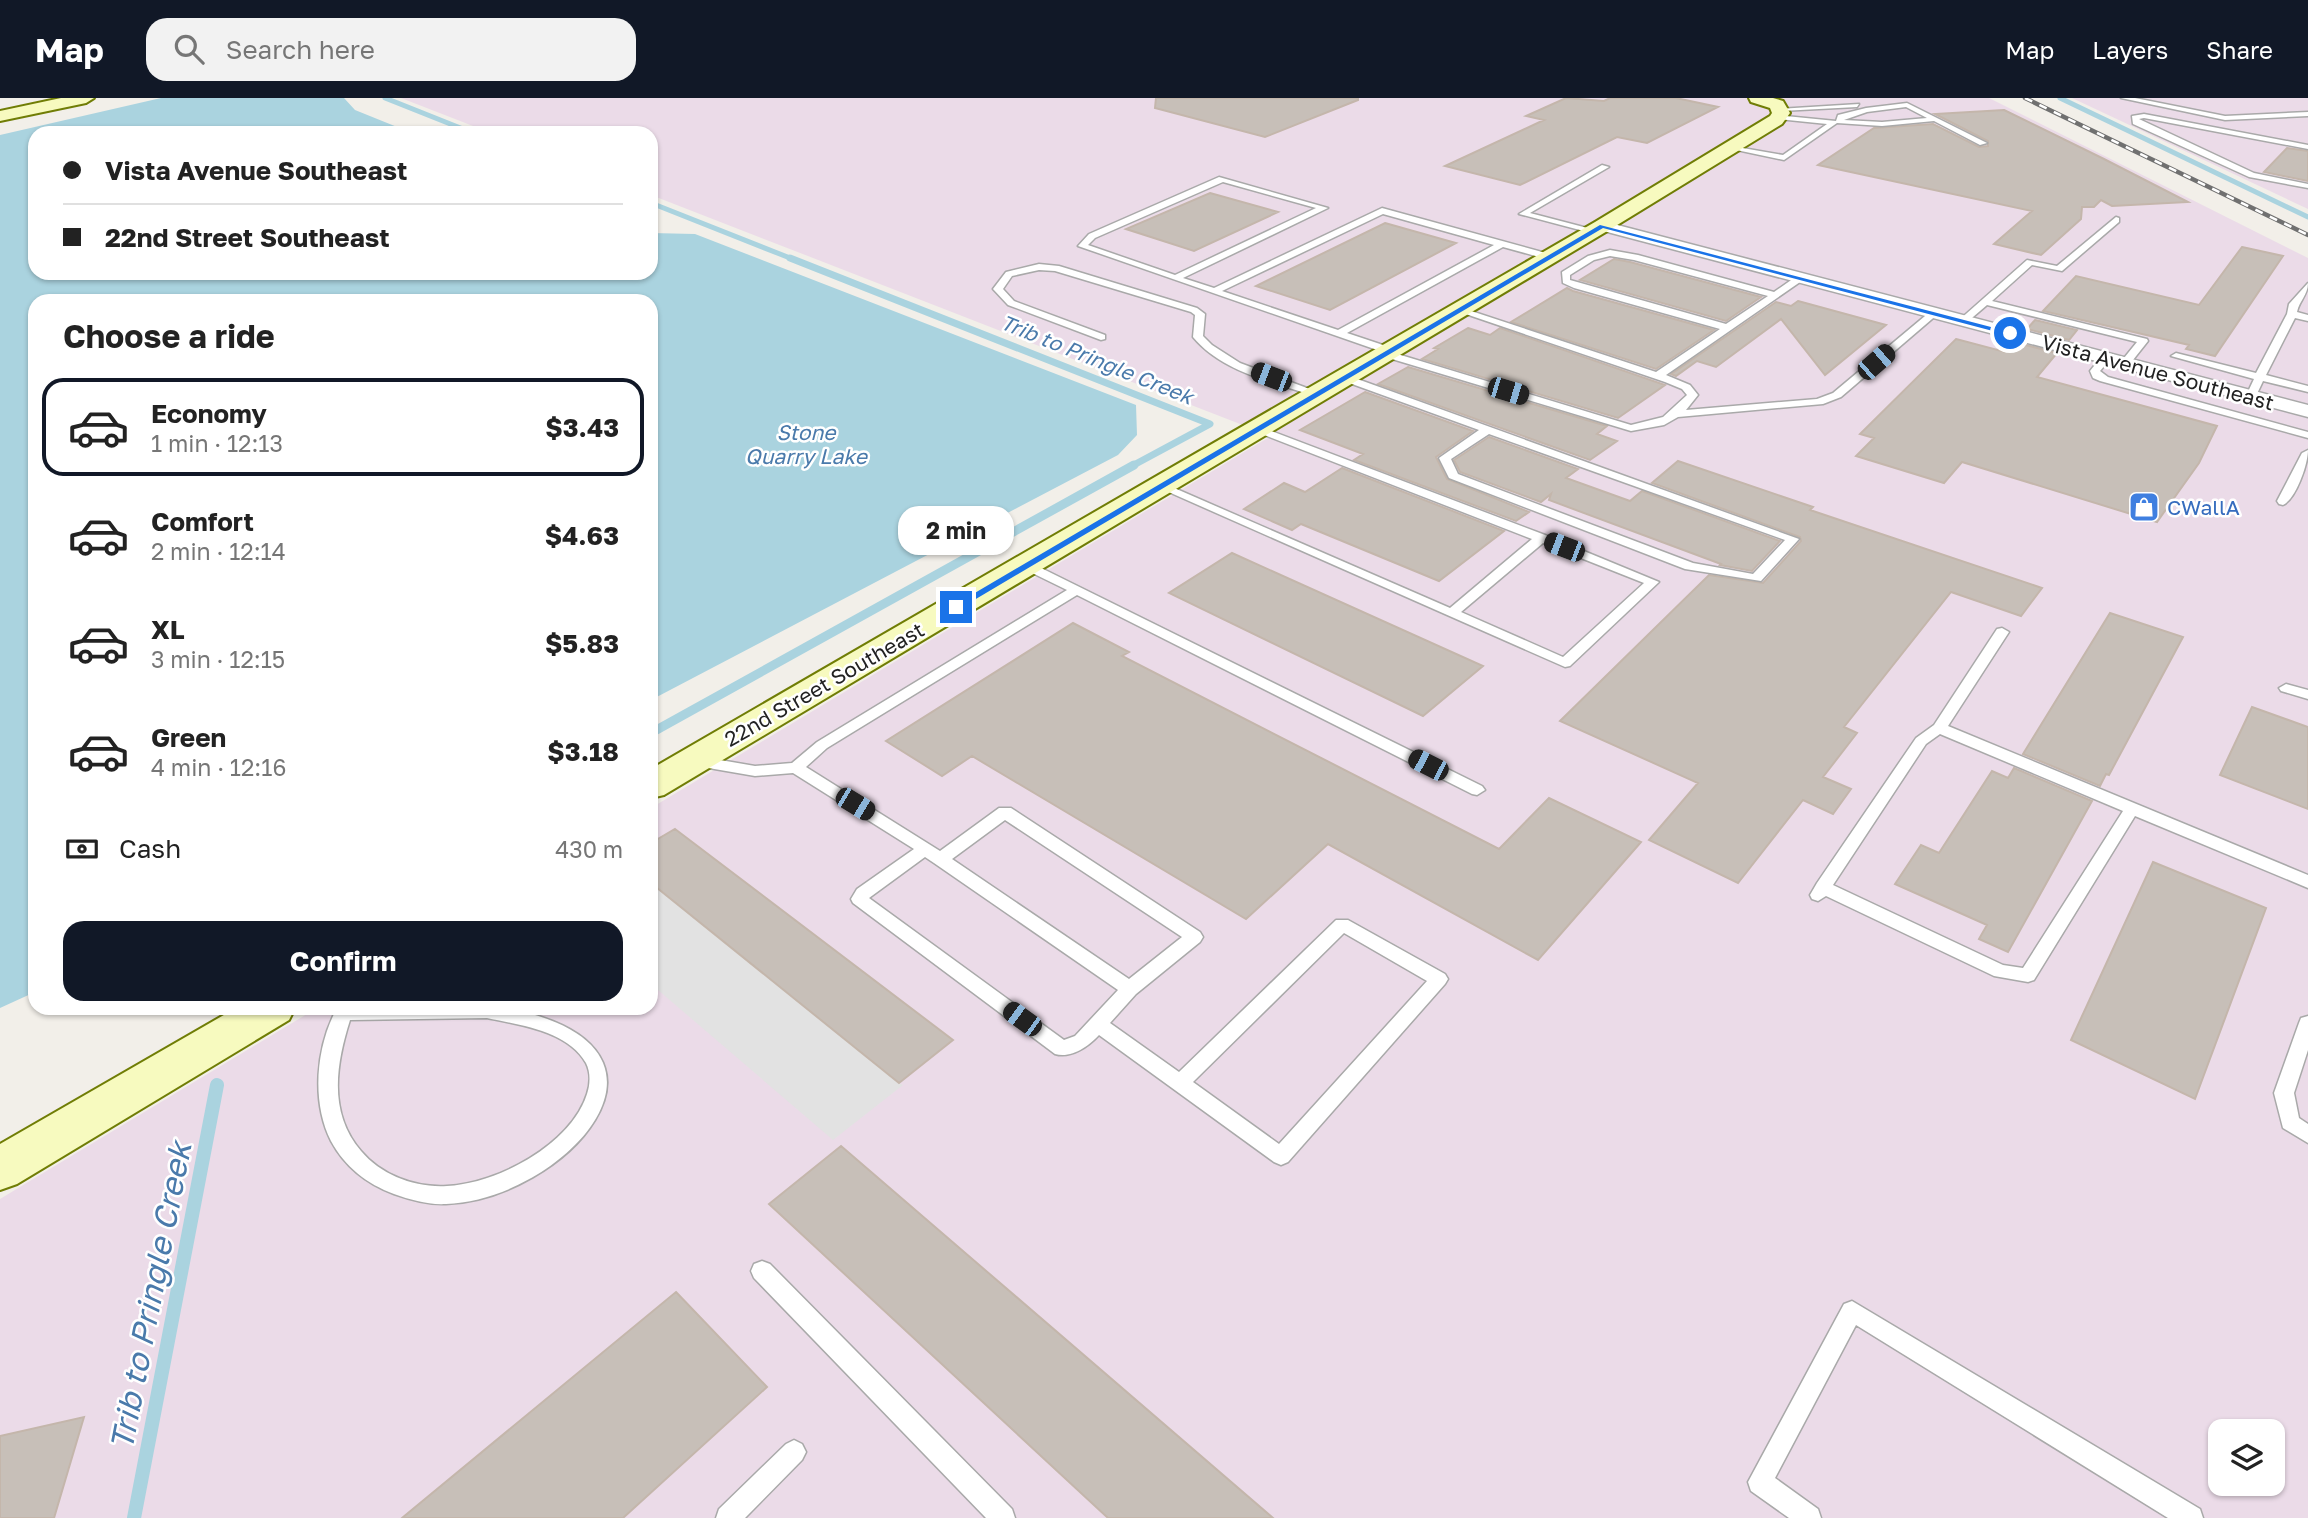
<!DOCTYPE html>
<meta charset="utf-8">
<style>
body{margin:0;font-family:"Golos Text",sans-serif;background:#f2f2f2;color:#222;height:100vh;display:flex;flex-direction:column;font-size:26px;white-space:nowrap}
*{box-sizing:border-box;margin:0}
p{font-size:23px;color:#767676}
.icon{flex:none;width:38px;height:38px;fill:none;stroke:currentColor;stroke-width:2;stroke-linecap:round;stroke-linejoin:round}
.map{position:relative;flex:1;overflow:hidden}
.drawer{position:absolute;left:28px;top:196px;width:630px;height:721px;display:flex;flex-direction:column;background:#fff;border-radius:21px;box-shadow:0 2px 5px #0004}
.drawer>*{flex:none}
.guide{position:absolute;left:28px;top:28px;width:630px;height:154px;border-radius:21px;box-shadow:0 2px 5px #0004;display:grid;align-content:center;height:154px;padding:0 35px;background:#fff}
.fabs{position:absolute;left:2208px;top:1321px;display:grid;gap:14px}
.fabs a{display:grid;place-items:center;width:77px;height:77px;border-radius:14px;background:#fff;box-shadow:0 2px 5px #0004;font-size:35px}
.end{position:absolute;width:32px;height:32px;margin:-16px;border:9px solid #1a73e8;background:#fff;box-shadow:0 0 0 4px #fff}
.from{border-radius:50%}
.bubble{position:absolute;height:49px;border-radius:21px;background:#fff;box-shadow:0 2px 5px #0004;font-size:23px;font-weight:700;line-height:49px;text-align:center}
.car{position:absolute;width:21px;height:42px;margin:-21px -10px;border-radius:9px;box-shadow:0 0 5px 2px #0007;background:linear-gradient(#222 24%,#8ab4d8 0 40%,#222 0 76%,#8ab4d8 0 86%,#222 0)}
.guide b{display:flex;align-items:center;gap:24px;height:66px;font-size:26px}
.guide b+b{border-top:2px solid #e0e0e0}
.guide i{width:18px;height:18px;background:#222}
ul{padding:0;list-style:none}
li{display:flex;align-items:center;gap:21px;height:98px;margin:0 14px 10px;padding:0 21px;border:4px solid transparent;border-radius:21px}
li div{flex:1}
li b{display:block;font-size:26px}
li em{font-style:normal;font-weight:700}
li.active{border-color:#111827}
li>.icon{width:63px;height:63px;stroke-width:1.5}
h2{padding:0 35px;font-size:32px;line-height:84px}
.pay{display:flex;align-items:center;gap:18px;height:77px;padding:0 35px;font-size:26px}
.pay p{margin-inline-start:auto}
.button{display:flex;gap:14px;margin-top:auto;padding:14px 35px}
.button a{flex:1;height:80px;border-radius:21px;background:#111827;color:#fff;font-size:28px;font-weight:700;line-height:80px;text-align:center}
header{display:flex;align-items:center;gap:42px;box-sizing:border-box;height:98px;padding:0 35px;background:#111827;color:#fff}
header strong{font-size:33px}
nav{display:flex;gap:38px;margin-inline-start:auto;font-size:24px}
.search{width:490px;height:63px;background:#f2f2f2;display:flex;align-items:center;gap:18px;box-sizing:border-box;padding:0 24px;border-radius:21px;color:#767676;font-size:26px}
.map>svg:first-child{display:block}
.industrial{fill:#ebdbe8;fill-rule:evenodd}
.parking{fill:#e2e2e2}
.water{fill:#aad3df}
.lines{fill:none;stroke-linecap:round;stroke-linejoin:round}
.stream-far3{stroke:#aad3df;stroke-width:5}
.stream-far2{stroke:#aad3df;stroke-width:7}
.stream-far1{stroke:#aad3df;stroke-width:9}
.stream{stroke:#aad3df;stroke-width:14}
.building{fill:#c7bfb8;stroke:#c4b6ab;stroke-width:2}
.lane-casing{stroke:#a9a9a9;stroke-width:3}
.street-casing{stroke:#a9a9a9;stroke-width:3}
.secondary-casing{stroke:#707d05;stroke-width:4}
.lane{fill:#fff;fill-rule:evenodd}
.street{fill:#fff;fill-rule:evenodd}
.secondary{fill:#f7fabf;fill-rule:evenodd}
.rail-casing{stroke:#707070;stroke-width:4.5}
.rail{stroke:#fff;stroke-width:2.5;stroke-dasharray:8;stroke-linecap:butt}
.route{fill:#1a73e8}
.labels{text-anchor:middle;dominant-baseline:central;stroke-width:5;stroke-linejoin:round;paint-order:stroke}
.far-water-label{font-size:21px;font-style:italic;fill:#4a7aab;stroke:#fff}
.far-street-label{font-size:21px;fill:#222;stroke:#fff}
.far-shop-label{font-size:21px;fill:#366cbe;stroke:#fff;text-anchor:start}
.near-water-label{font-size:32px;font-style:italic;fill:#4a7aab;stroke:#fff}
</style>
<header>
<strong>Map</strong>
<div class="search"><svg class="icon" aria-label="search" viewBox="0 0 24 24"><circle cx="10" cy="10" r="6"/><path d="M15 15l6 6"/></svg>Search here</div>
<nav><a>Map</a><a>Layers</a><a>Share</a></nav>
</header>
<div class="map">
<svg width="2308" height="1420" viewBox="0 0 2308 1420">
<rect width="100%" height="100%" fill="#f2efe9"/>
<path class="industrial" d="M 401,0 L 1989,0 L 2308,160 L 2308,1420 L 0,1420 L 0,1101 L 317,910 L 651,910 L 651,710 L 1271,338 L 651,97 L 651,35 L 491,35 ZM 2221,1334 L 2273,1334 L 2273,1386 L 2221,1386 Z
M 2072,0 L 2308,0 L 2308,111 Z"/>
<path class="parking" d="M 651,785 L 899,985 L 903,987 L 833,1042 L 651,886 Z"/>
<path class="water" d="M 161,0 L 344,0 L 355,12 L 412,35 L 35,35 L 35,175 L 651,175 L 651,135 L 695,136 L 1136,307 L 1137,337 L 1118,357 L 651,602 L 651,203 L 35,203 L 35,894 L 0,910 L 0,37 Z"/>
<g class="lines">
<path class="stream-far3" d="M 385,0 L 473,35
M 2060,0 L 2308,119
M 651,105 L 795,162"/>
<path class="stream-far2" d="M 790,160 L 1210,326 L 1130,369"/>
<path class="stream-far1" d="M 651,635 L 1134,367"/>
<path class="stream" d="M 134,1420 L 217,987"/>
</g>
<path class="building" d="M 1156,0 L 1358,0 L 1358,2 L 1265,39 L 1155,10 Z
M 1566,0 L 1604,3 L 1610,0 L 1676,0 L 1718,9 L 1647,45 L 1617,39 L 1520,87 L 1445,68 L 1544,22 L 1526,18 Z
M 2004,12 L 2104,61 L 2188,104 L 2112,108 L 2101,102 L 2094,109 L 2082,109 L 2081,121 L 2041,157 L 1994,146 L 2032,113 L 1818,67 L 1874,30 L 1933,26 L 1979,49 L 1988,48 L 1988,43 L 1935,16 Z
M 2287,50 L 2308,53 L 2308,83 L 2264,74 Z
M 1210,95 L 1278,114 L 1194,153 L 1126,131 Z
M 1385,125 L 1456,145 L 1330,212 L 1256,188 Z
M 2242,149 L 2283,158 L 2215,258 L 2186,251 L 2189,247 L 2043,213 L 2076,178 L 2199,207 Z
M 1614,161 L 1630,164 L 1761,199 L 1726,223 L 1580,182 Z
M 1567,190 L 1573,193 L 1714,232 L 1656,271 L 1511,224 Z
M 1798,203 L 1886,227 L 1825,277 L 1781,221 L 1716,269 L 1697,263 L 1676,278 L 1671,276 L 1776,204 L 1791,208 Z
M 2035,222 L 2077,232 L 2069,242 L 2027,231 Z
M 1468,230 L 1490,237 L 1500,230 L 1665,287 L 1618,320 L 1422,261 L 1438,251 L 1434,250 Z
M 1956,241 L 2005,254 L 2014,244 L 2057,255 L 2037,279 L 2217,328 L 2199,365 L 2157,424 L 1962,364 L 1944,385 L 1856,358 L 1874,340 L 1860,336 Z
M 1408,269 L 1607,328 L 1597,336 L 1617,343 L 1590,362 L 1378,286 Z
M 1365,294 L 1473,333 L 1436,359 L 1447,381 L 1529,414 L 1516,423 L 1354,362 L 1363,356 L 1300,332 Z
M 1489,339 L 1578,371 L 1566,380 L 1630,403 L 1642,393 L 1780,443 L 1752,473 L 1720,467 L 1721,466 L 1549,402 L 1551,396 L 1541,404 L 1460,374 L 1454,362 Z
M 1678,363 L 1813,409 L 1810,412 L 2042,490 L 2021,518 L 1951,494 L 1844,629 L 1857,635 L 1823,679 L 1851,691 L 1833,716 L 1803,702 L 1738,785 L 1649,742 L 1698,685 L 1560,623 L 1709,477 L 1763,485 L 1801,443 L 1800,439 L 1652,385 Z
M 1342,370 L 1504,433 L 1439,483 L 1301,426 L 1292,432 L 1244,411 L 1284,385 L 1305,394 Z
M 1232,455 L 1483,568 L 1423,618 L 1169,495 Z
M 2110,515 L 2183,539 L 2109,677 L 2106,676 L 2100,688 L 2023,656 Z
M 1073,525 L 1129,554 L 1122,558 L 1499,751 L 1549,700 L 1641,744 L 1538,862 L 1328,746 L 1246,821 L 972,658 L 942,678 L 886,643 Z
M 2252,609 L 2308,629 L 2308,711 L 2220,677 Z
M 2014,670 L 2092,703 L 2008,854 L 1979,841 L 1987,827 L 1895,786 L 1921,747 L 1939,755 L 1992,673 L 2008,680 Z
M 675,731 L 953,942 L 899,985 L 651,785 L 651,745 Z
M 2153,764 L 2266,810 L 2195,1001 L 2071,942 Z
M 841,1048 L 1273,1420 L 1108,1420 L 769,1106 Z
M 676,1194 L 767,1289 L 623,1420 L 402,1420 Z
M 84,1319 L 54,1420 L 0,1420 L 0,1338 Z"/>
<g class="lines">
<g class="lane-casing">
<path id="lane" d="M 2121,0 L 2135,0 L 2225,18 L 2308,14 L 2308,18 L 2225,22 Z
M 1907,5 L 1987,45 L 1980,47 L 1934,23 L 1882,28 L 1837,25 L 1784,62 L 1727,50 L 1731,48 L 1783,57 L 1827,26 L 1778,21 L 1775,17 L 1836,23 L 1838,17 L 1866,10 ZM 1906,9 L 1927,20 L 1882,24 L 1844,22 L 1867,14 Z
M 1859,6 L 1857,9 L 1781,13 L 1777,11 Z
M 2144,16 L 2308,47 L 2308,51 L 2144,20 L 2139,21 L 2254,75 L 2308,86 L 2308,90 L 2249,79 L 2133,26 L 2132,18 Z
M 1602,67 L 1609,69 L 1530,115 L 1595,132 L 1595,136 L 1519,116 Z
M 1219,79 L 1328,110 L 1183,180 L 1214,190 L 1382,110 L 1553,157 L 1554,159 L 1550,162 L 1503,149 L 1347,235 L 1395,251 L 1394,255 L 1631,327 L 1663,319 L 1687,297 L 1682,291 L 1665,284 L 1454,212 L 1462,210 L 1656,274 L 1720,231 L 1574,190 L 1563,185 L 1562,174 L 1588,158 L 1610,152 L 1638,157 L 1774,194 L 1797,178 L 1803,178 L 1803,182 L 1666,277 L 1690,287 L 1698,297 L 1686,312 L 1817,301 L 1833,295 L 1931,213 L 1939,215 L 1841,299 L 1823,306 L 1678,319 L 1664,327 L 1631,333 L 1382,258 L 1383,254 L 1078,148 L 1089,136 ZM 1223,84 L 1316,110 L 1175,177 L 1088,147 L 1095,140 ZM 1383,116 L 1494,147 L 1338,232 L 1222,193 ZM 1610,158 L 1634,162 L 1768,198 L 1726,226 L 1570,182 L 1570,177 L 1594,162 Z
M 2116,119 L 2119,120 L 2119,124 L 2062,173 L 2032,167 L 1992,203 L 2147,241 L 2148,243 L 2129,267 L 2120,265 L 2137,244 L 1987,207 L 1966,225 L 1958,223 L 2027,162 L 2057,168 Z
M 1039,166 L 1059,168 L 1197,210 L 1205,216 L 1203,238 L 1212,247 L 1240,265 L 1323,296 L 1314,298 C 1273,284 1222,274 1193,239 L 1195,217 L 1191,214 L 1055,173 L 1039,172 L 1012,178 L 1003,191 L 1014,203 L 1105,237 L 1105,241 L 1101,242 L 1008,207 L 993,191 L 1006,174 Z
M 2308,185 C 2308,197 2299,203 2297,214 L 2308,217 L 2308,223 L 2295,220 L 2266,277 L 2308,288 L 2308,294 L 2263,283 L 2255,300 L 2247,300 L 2246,298 L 2254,281 L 2171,258 L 2176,255 L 2256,275 L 2287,216 L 2289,206 Z
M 2102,258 L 2111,260 L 2100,273 L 2108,279 L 2308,334 L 2308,340 L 2100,283 L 2093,280 L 2090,273 Z
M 1341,278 L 1349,278 L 1799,441 L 1761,483 L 1685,471 L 1449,380 L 1439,360 L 1479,332 L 1341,282 ZM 1489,336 L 1785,442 L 1753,476 L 1693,465 L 1458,376 L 1451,361 Z
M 1258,328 L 1545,437 L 1659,484 L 1570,568 L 1565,569 L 1155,388 L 1161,384 L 1165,386 L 1450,510 L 1532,441 L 1254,333 L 1252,331 ZM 1543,445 L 1644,485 L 1563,559 L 1461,514 Z
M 2308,352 C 2308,366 2296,401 2283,407 L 2279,406 L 2277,403 L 2302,355 Z
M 1027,463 L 1482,688 L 1485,692 L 1477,697 L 1472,696 L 1077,497 L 827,650 L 806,669 L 940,753 L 999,710 L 1011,710 L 1200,834 L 1203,839 L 1200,844 L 1136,896 L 1110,925 L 1179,974 L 1336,822 L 1348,822 L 1445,876 L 1448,881 L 1445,886 L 1288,1064 L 1281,1067 L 1274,1064 L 1099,937 C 1089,948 1071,961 1055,956 L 853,805 L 851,801 L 857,791 L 914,751 L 793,675 L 755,678 L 697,668 L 689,663 L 697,658 L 755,668 L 792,665 L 817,644 L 1067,492 L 1022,470 L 1022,464 ZM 1005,722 L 1182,839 L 1129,881 L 952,761 ZM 925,759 L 934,765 L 1118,892 L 1075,938 L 1064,942 L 869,800 ZM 1344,835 L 1427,883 L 1279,1046 L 1193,984 Z
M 2002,530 L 2009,534 L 1948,628 L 2308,777 L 2308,790 L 2135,718 L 2034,882 L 2028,884 L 1994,878 L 1826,798 L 1818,803 L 1812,801 L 1810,797 L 1817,785 L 1916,640 L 1934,627 L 1997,531 ZM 1940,636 L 2123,713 L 2023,870 L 2003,867 L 1833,787 L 1926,646 Z
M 2286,586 L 2308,592 L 2308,601 L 2281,593 L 2279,590 Z
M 337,910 C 375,910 414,910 453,910 C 472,910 493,907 511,911 C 706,951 562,1102 446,1106 C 428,1107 411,1102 394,1096 C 367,1086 345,1069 331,1043 C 311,1003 316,949 337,910 ZM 487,920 C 520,927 568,933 586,965 C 591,975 590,987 587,996 C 571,1047 496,1086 447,1088 C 415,1090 381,1077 361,1053 C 328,1015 336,966 350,922 Z
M 2308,918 L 2308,952 L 2294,995 L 2299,1020 L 2308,1026 L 2308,1045 L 2283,1030 L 2274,995 L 2299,925 L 2301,920 Z
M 762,1163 L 770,1166 L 1012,1411 L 1015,1420 L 986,1420 L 754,1180 L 751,1173 L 754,1166 Z
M 1852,1203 L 2200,1411 L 2203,1420 L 2168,1420 L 1856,1227 L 1775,1380 L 1818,1411 L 1821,1420 L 1789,1420 L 1751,1393 L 1748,1384 L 1844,1206 Z
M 794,1342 L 802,1346 L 806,1354 L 802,1362 L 745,1420 L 716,1420 L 719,1411 L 786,1346 Z"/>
</g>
<g class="street-casing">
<path id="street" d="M 1602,123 L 2308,307 L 2308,319 L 1596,131 L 1594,128 Z"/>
</g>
<g class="secondary-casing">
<path id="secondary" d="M 61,0 L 94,0 L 86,5 L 0,23 L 0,13 Z
M 1749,0 L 1773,0 L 1783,3 L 1790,15 L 1782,26 L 1609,132 L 664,697 L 651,700 L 651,671 L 1595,124 L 1770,18 L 1772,15 L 1770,10 L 1751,4 Z
M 236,910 L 295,910 L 289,922 L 17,1086 L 0,1092 L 0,1046 Z"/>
</g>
<use href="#lane" class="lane"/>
<use href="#street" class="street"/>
<use href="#secondary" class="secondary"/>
<g class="rail-casing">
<path id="rail" d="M 2025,0 L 2308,137"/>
</g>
<use href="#rail" class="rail"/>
</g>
<path class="route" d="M 1600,127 L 2014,235 L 2008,237 L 1603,130 L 959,511 L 951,509 Z"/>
<defs>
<g id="shop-square" transform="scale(1.575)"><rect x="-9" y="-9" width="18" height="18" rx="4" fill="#3f7fe0" stroke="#fff"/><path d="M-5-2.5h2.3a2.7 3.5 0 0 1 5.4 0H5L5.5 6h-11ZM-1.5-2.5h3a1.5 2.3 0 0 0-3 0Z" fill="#fff"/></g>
</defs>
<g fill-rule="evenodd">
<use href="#shop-square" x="2144" y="409"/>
</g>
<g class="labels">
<g class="far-water-label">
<text transform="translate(1097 261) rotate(22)">Trib to Pringle Creek</text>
<text x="806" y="334">Stone<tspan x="806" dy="24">Quarry Lake</tspan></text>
</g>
<g class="far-street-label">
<text transform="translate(2158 274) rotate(15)">Vista Avenue Southeast</text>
<text transform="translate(824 586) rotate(-30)">22nd Street Southeast</text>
</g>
<g class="far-shop-label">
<text x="2167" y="409">CWallA</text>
</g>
<g class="near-water-label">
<text transform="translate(150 1198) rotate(-79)">Trib to Pringle Creek</text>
</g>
</g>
</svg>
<div class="fabs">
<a><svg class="icon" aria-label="layers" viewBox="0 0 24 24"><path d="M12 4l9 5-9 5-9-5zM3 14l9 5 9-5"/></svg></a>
</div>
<i class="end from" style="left:2010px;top:235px"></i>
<i class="end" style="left:956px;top:509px"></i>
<div class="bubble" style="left:898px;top:408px;width:116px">2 min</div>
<i class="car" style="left:1876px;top:264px;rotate:49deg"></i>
<i class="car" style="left:1271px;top:279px;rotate:291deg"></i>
<i class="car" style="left:1508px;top:293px;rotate:107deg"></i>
<i class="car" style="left:1564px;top:449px;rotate:291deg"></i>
<i class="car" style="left:1428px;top:667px;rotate:297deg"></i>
<i class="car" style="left:855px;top:706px;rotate:121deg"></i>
<i class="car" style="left:1022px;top:921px;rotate:306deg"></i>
<div class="guide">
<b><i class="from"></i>Vista Avenue Southeast</b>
<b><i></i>22nd Street Southeast</b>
</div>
<section class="drawer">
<h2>Choose a ride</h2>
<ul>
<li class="active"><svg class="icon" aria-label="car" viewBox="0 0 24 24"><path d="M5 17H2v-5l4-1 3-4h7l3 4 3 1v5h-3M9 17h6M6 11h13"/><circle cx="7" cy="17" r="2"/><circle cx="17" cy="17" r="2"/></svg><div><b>Economy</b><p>1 min · 12:13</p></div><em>$3.43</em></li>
<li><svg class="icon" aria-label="car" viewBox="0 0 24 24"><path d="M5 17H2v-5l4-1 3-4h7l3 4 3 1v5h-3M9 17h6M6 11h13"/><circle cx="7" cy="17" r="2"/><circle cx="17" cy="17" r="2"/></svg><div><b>Comfort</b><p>2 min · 12:14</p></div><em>$4.63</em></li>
<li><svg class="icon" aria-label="car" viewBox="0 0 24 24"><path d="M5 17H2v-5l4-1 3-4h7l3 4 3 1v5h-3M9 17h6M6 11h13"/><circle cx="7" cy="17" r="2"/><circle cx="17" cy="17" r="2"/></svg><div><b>XL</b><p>3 min · 12:15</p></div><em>$5.83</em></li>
<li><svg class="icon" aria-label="car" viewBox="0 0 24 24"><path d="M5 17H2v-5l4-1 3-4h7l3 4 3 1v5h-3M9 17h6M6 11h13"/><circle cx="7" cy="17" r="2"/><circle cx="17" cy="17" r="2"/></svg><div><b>Green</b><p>4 min · 12:16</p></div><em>$3.18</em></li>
</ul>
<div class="pay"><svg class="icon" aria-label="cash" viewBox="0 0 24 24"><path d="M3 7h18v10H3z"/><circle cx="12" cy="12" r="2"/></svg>Cash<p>430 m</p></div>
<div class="button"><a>Confirm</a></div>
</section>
</div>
